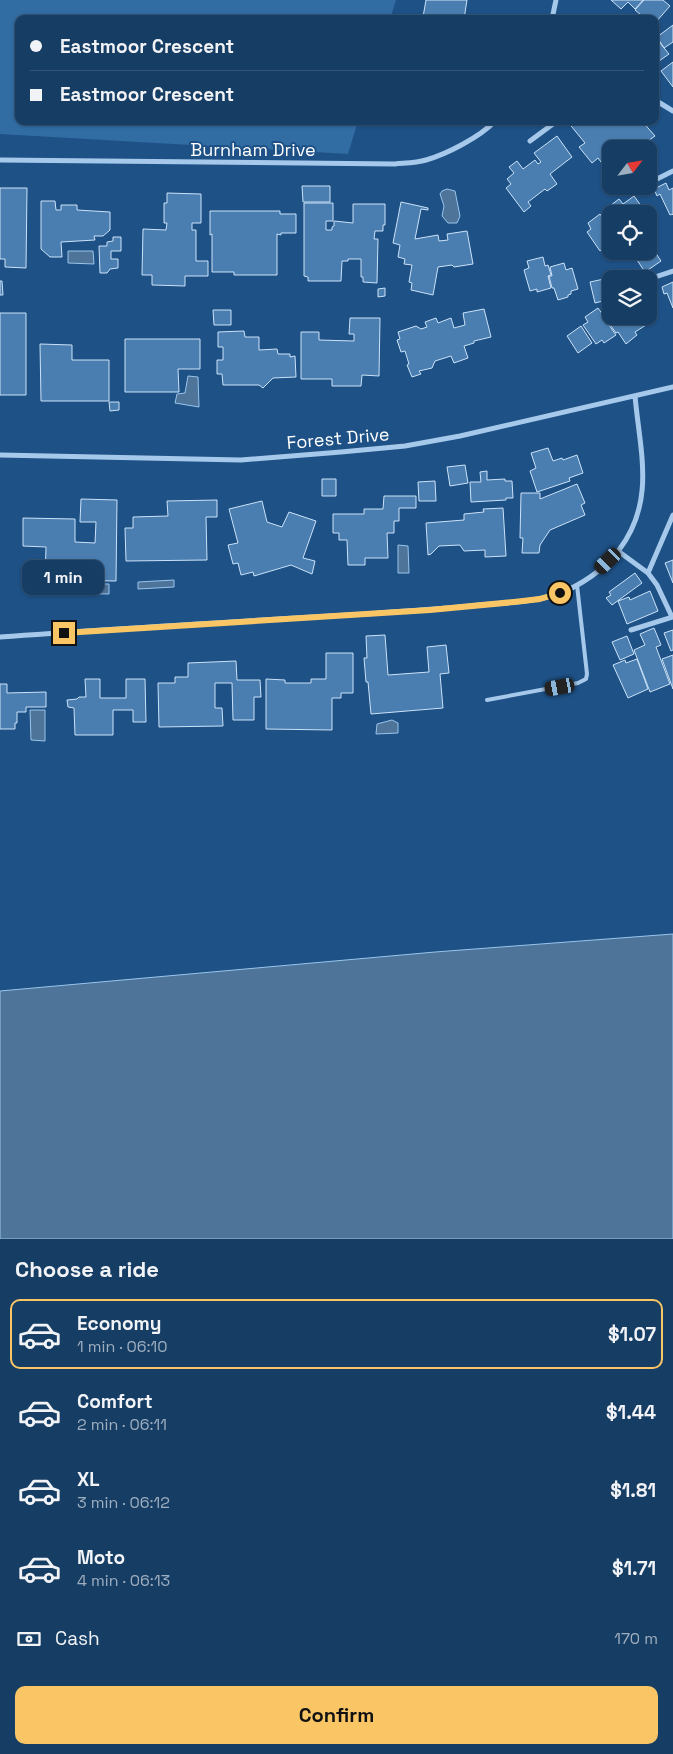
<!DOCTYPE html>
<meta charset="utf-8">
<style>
body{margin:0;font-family:"Space Grotesk",sans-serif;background:#1f446a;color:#f1f3f6;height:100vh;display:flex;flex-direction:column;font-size:19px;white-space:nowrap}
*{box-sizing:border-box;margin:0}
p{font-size:16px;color:#9eaebf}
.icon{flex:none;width:28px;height:28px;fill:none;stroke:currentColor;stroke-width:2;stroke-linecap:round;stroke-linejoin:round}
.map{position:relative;height:1239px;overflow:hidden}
.side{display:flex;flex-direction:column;background:#163d64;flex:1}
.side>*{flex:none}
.guide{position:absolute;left:15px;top:15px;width:644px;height:110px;border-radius:10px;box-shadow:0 1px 4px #0004,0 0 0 1px #355678;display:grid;align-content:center;height:110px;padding:0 15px;background:#163d64}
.needle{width:32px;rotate:59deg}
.buttons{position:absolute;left:602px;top:140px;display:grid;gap:10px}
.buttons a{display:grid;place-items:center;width:55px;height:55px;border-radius:10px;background:#163d64;box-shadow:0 1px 4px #0004,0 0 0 1px #355678;font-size:25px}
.end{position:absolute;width:22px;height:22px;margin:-11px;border:6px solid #fac665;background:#111;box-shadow:0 0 0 2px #111}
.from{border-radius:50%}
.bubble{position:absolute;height:35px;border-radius:10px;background:#163d64;box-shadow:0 1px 4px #0004,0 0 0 1px #355678;font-size:16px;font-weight:700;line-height:35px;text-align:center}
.car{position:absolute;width:15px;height:30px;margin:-15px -8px;border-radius:6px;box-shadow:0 0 4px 1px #0007;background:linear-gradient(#222 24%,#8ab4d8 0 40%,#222 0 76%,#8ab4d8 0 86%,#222 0)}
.guide b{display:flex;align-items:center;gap:18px;height:48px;font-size:19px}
.guide b+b{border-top:1px solid #355678}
.guide i{width:12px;height:12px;background:#f1f3f6}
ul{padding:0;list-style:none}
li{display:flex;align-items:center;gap:15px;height:70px;margin:0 10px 8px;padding:0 5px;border:2px solid transparent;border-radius:10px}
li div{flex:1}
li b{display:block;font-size:19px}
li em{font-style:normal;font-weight:700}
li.active{border-color:#fac665}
li>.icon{width:45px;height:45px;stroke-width:1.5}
h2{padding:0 15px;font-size:22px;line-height:60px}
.pay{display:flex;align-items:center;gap:12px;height:55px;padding:0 15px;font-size:19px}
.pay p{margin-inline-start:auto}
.button{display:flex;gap:10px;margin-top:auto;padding:10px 15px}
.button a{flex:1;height:58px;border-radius:10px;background:#fac665;color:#111;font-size:20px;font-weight:700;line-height:58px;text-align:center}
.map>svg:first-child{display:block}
.green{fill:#316ca3}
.water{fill:#4e7499;stroke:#99c5ec}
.building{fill:#4a7eb1;stroke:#cbe2f8}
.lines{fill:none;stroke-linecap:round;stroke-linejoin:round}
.service{stroke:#a6c9eb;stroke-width:4}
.minor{stroke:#a6c9eb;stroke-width:5}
.route{stroke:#fac665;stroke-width:6}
.labels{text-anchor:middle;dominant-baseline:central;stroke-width:4;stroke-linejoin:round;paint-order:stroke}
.street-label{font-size:18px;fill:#fff;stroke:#1e5186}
</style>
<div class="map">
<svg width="673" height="1239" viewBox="0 0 673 1239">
<rect width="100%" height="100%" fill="#1e5186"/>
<path class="green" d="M 0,0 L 396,0 L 390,19 L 19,19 L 19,121 L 358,121 L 348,154 L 0,134 Z"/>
<path class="water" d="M 447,189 L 455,191 L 460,216 L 457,223 L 448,223 L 442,216 L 444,206 L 440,194 L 442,191 Z
M 68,251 L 93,251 L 94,264 L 68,263 Z
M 188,376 L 198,377 L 199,407 L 175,403 L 177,394 L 185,393 Z
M 398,545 L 408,546 L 409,573 L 398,573 Z
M 174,580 L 174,587 L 138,589 L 138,582 Z
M 47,583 L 109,584 L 109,594 L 47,593 Z
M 30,710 L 45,710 L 45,741 L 31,740 Z
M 392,720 L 398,723 L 398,733 L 376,734 L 377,724 Z
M 673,934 L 673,1239 L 0,1239 L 0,991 L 435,952 Z"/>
<path class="building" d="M 426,0 L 467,0 L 464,19 L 435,19 L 423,17 Z
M 611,0 L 643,0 L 635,9 L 628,2 L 621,9 Z
M 644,0 L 663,0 L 670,6 L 655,23 L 657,24 L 655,26 L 655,19 L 638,19 L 641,15 L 635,10 Z
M 673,25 L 673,42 L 664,48 L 657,37 Z
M 655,37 L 669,54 L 655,64 Z
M 673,62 L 673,87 L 661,71 Z
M 567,121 L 617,121 L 619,123 L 622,121 L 642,121 L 655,136 L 637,149 L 611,149 L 611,160 L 604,166 L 598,158 L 592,163 L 579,147 L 585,143 Z
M 557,136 L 572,157 L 550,174 L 557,184 L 547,191 L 545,189 L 528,202 L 531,206 L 524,212 L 506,188 L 511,184 L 507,179 L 514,173 L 509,167 L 517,161 L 523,169 L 535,160 L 538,164 L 541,162 L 534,153 Z
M 666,183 L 669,190 L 673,188 L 673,215 L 672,214 L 670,215 L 660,194 L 657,196 L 654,189 Z
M 302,186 L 330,186 L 330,202 L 303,202 Z
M 0,188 L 27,188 L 26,268 L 5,267 L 5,259 L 0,259 Z
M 167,193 L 201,194 L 201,223 L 192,223 L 192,230 L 196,230 L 196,261 L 208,261 L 208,276 L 185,276 L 185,286 L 152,285 L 152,275 L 142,275 L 143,229 L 166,230 L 167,223 L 164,223 L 164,203 L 167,203 Z
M 634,196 L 644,210 L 639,214 L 611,214 L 611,217 L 606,209 L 619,199 L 623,204 Z
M 41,201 L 55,201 L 56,210 L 61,210 L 61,205 L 77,205 L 77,210 L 110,212 L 110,230 L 103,236 L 94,236 L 95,240 L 61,242 L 62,257 L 50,257 L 41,249 Z
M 401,202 L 428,208 L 428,210 L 421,209 L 415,239 L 438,235 L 439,241 L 448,240 L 447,234 L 467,231 L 473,264 L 454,267 L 452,265 L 438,267 L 433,295 L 411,290 L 412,283 L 409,282 L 412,265 L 404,264 L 405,259 L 398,257 L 400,245 L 393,243 Z
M 304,203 L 333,203 L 333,221 L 326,221 L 326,230 L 332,230 L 332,227 L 334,226 L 334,221 L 353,223 L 353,204 L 385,204 L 385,225 L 383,225 L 383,231 L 375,231 L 374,239 L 378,239 L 377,283 L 363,282 L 363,277 L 361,277 L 361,259 L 348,259 L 348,261 L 342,261 L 341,281 L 308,281 L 308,277 L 304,276 Z
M 210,211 L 280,211 L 280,214 L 296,214 L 296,233 L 281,233 L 281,235 L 277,234 L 277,275 L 234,275 L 234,272 L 212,272 L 212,234 L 210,235 Z
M 600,214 L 605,221 L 603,223 L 611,231 L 611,247 L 607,250 L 605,247 L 600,251 L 587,232 L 591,229 L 588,223 Z
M 113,237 L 121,237 L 121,251 L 111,251 L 111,259 L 118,259 L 118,268 L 110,269 L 107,273 L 100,273 L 99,246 L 107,246 L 107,242 L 113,241 Z
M 649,243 L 661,261 L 645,272 L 631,251 L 649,251 Z
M 543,257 L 545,266 L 548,265 L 551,275 L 548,276 L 551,288 L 537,292 L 537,289 L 530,291 L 524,270 L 529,268 L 527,261 Z
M 564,263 L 566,270 L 572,268 L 578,289 L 571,291 L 571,294 L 568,295 L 568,297 L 558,300 L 554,288 L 552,288 L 549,276 L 552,276 L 550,267 Z
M 613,277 L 613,279 L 611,279 L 611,299 L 595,303 L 590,282 Z
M 0,281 L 2,281 L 3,295 L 0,295 Z
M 673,282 L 673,308 L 667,293 L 664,294 L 662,287 Z
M 385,288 L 385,296 L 378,297 L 378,289 Z
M 649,306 L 657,318 L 635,332 L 637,335 L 626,344 L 618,332 L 616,333 L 611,326 L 614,323 L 608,315 L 611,313 L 611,316 L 649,316 Z
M 598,308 L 603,315 L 606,313 L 612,323 L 609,325 L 616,335 L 604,343 L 602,340 L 596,344 L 583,325 L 588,322 L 585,317 Z
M 484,309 L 491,337 L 474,341 L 474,343 L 464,346 L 468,358 L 454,363 L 451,356 L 435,361 L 432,368 L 419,371 L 421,374 L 412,377 L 407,365 L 409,364 L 405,351 L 401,352 L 397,340 L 400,339 L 398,332 L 416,326 L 421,329 L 427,327 L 425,322 L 436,318 L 438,323 L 451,318 L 454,328 L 465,325 L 463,313 Z
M 213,310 L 231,310 L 231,325 L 214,325 Z
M 0,313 L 26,313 L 26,395 L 0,395 Z
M 350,318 L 380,318 L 379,376 L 362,375 L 361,386 L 332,386 L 332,379 L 301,379 L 301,332 L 319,332 L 319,340 L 354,341 L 354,334 L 349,334 Z
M 581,326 L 592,343 L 578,353 L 567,336 Z
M 244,331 L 245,337 L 259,337 L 259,350 L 277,349 L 278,354 L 290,354 L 290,357 L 295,356 L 296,377 L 273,378 L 263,388 L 259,385 L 223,385 L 222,374 L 217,374 L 217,360 L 223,360 L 223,347 L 218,347 L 218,332 Z
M 125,339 L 200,339 L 200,369 L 178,369 L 179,392 L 125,392 Z
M 40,344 L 72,345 L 72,360 L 109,360 L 109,401 L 41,401 Z
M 109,402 L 119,402 L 119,410 L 110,411 Z
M 548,448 L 553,461 L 562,458 L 563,460 L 577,455 L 583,473 L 569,478 L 570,481 L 537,492 L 530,471 L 536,468 L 531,453 Z
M 465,465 L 468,483 L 450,486 L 447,467 Z
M 487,471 L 487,480 L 505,479 L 505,481 L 512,481 L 513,498 L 506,498 L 506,500 L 471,502 L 470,482 L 481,482 L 480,472 Z
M 322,479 L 336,479 L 336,496 L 322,496 Z
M 435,481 L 436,501 L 419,501 L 418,482 Z
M 577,484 L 585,503 L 581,505 L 585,515 L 550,530 L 540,545 L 539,553 L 522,553 L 523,538 L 520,538 L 521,493 L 540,493 L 540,499 Z
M 384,496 L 416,496 L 416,508 L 399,508 L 399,521 L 394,521 L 394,533 L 387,533 L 388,558 L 365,558 L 365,565 L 348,565 L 347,540 L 339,540 L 339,533 L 333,533 L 333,514 L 364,514 L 364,509 L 383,509 Z
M 81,499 L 117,500 L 116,581 L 45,580 L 46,547 L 23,546 L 23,518 L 75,519 L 75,542 L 95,543 L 96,522 L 80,522 Z
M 217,500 L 217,517 L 206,517 L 207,560 L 126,561 L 125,528 L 133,528 L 133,517 L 168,516 L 167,501 Z
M 262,501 L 267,522 L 282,527 L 289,512 L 316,521 L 303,558 L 315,561 L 312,574 L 291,565 L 254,576 L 253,572 L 241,575 L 238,563 L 233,564 L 228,545 L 238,543 L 229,509 Z
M 503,508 L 506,556 L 485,557 L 485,550 L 464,551 L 460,545 L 439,546 L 431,554 L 428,555 L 426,523 L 464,520 L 464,514 L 484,512 L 483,509 Z
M 673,560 L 673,583 L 665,563 Z
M 635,573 L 642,583 L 612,605 L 606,598 L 611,595 L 609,592 Z
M 650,591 L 658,611 L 627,624 L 618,601 L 629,597 L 630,600 Z
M 654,628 L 661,645 L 656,647 L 670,684 L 650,692 L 634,650 L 645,645 L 640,634 Z
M 673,630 L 673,650 L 671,651 L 664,633 Z
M 385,635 L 388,675 L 429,672 L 427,647 L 446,645 L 449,673 L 440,674 L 443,708 L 371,714 L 368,682 L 366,682 L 364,658 L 367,658 L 366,636 Z
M 627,636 L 634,654 L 620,660 L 612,642 Z
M 326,653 L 353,653 L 353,693 L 341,693 L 341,698 L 332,698 L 332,730 L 266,729 L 266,679 L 285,680 L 285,683 L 311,683 L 311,679 L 326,679 Z
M 673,655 L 673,689 L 662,659 Z
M 637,659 L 648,689 L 628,698 L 613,665 L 625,660 L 626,663 Z
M 236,661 L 237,680 L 260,680 L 261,697 L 254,697 L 254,720 L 233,720 L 232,683 L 215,683 L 215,708 L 222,708 L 223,726 L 159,727 L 158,683 L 175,683 L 175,677 L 188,677 L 188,663 Z
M 85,679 L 100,679 L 100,698 L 126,698 L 126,679 L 145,679 L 146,722 L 133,722 L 133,710 L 113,710 L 113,735 L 75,735 L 74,708 L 68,707 L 67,700 L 77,699 L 79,697 L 86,697 Z
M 0,684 L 7,684 L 7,693 L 46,692 L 46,707 L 26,707 L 26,712 L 17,712 L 17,723 L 15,723 L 15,729 L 0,729 Z"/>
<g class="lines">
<path class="service" d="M 487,700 L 578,683 L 586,679 L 587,674 L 577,585"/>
<path class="minor" d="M 552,19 L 556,0
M 655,100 L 673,111
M 530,141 L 557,121
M 0,160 L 395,164 C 405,163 416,163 426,160 C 447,154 480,137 495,121
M 649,183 L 673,171
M 649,279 L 673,271
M 0,455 L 241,460 L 341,452 L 405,446 L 460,436 L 673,387
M 618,551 L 648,573 L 657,585 L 672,617
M 648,573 L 673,515
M 631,630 L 673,617
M 0,637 C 122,628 245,621 367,614 C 405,611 442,609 479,605 C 506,603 533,602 558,594 C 580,586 605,569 619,550 C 656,501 640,452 635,396"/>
</g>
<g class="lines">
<path class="route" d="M 64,633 L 430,610 L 514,602 L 540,599 L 560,593"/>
</g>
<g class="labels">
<g class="street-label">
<text x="253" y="149">Burnham Drive</text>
<text transform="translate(338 438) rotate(-5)">Forest Drive</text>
</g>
</g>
</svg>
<div class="buttons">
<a><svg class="needle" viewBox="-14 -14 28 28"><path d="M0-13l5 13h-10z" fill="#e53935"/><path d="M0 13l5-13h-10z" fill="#9eaebf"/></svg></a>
<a><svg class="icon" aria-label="locate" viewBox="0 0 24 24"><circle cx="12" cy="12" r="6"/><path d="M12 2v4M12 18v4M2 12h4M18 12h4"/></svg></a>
<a><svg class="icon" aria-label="layers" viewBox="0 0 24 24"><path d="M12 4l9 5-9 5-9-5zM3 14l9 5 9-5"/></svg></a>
</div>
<i class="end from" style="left:560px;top:593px"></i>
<i class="end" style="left:64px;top:633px"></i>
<div class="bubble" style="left:22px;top:560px;width:82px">1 min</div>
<i class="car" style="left:608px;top:561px;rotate:226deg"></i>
<i class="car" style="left:560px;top:687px;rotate:260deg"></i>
<div class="guide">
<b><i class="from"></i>Eastmoor Crescent</b>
<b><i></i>Eastmoor Crescent</b>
</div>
</div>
<section class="side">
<h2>Choose a ride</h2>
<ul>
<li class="active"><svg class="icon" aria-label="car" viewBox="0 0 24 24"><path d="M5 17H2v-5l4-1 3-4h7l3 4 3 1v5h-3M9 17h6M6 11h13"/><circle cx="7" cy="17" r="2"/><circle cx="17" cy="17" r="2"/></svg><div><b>Economy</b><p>1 min · 06:10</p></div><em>$1.07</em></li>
<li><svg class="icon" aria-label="car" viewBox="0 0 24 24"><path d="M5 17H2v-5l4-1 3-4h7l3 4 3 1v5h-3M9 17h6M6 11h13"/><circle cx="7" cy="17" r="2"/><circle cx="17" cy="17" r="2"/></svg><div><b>Comfort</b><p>2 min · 06:11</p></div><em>$1.44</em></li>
<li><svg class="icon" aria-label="car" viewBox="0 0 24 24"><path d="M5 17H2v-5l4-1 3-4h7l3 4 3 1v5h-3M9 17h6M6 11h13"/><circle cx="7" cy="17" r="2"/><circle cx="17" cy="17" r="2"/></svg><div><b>XL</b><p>3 min · 06:12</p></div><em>$1.81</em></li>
<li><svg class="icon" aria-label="car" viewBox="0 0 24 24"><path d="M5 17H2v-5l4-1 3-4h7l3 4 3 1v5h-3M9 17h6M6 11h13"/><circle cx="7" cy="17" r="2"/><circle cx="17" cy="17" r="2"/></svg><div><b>Moto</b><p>4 min · 06:13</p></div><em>$1.71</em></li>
</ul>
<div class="pay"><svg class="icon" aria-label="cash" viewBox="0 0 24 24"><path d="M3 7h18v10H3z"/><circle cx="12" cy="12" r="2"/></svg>Cash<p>170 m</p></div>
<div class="button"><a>Confirm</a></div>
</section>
